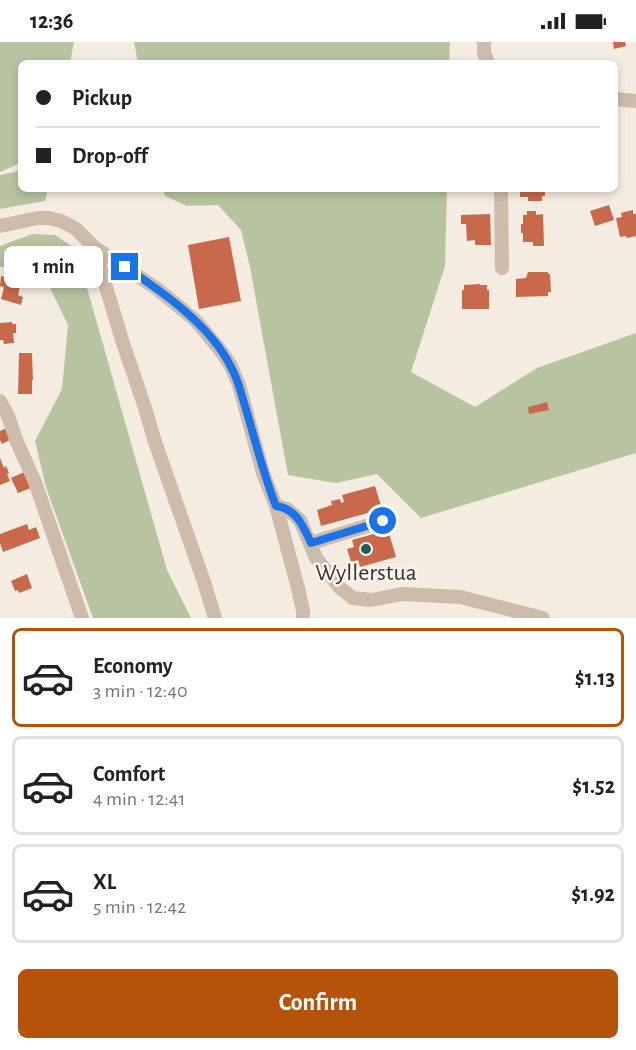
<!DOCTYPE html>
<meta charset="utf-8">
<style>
body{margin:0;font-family:"Alegreya Sans",sans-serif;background:#f6f6f6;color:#222;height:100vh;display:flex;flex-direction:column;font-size:22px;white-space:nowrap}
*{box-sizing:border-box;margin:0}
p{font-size:20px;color:#767676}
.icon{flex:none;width:33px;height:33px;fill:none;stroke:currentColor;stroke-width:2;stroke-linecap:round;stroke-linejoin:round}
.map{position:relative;height:576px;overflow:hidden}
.drawer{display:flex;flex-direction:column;background:#fff;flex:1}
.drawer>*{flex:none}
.guide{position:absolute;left:18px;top:18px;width:600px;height:132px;border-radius:9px;box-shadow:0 3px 9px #0003;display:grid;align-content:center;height:132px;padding:0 18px;background:#fff}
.end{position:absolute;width:27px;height:27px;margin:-14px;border:8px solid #1a73e8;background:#fff;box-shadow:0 0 0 3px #fff}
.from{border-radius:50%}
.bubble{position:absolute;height:42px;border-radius:9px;background:#fff;box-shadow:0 3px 9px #0003;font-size:20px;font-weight:600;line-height:42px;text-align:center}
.guide b{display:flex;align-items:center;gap:21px;height:57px;font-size:22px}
.guide b+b{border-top:2px solid #e0e0e0}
.guide i{width:15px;height:15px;background:#222}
ul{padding:10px 0 0;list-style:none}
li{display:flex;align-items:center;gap:18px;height:99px;margin:0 12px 9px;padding:0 6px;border:3px solid #e0e0e0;border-radius:9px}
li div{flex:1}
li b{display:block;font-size:22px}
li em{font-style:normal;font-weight:600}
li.on{border-color:#b45309}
li>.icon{width:54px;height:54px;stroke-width:1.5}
.cta{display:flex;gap:12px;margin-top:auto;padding:12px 18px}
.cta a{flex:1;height:69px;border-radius:9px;background:#b45309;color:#fff;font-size:24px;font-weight:600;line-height:69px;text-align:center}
.status{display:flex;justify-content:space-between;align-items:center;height:42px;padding:0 30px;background:#fff;direction:ltr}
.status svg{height:16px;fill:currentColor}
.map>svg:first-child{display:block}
.green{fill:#b8c4a0}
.building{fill:#c8694b}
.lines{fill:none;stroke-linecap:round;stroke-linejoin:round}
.minor{stroke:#cdbbac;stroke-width:14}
.route{stroke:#1a73e8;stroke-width:8}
.poi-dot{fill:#1f5a5e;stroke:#fbf5ee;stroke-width:2}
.labels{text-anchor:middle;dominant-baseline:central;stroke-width:5;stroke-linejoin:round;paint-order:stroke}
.poi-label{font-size:24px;fill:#3b302b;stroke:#fbf5ee}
</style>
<div class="status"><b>12:36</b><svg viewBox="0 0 49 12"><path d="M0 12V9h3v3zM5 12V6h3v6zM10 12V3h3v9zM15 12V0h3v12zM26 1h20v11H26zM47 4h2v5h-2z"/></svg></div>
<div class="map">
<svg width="636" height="576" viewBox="0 0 636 576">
<rect width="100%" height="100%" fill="#f4ebe1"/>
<path class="green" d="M 0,0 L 74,0 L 70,21 L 21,21 L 21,119 L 16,123 L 0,130 Z
M 134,0 L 450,0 L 449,21 L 138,21 Z
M 21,126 L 21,147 L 48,147 L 45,159 L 0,167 L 0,133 L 15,130 Z
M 163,147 L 447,147 L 445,224 L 411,330 L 475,365 L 537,326 L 636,291 L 636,411 L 421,476 L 377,432 L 336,441 L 288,433 L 250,225 L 241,188 L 218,163 L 187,164 L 165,154 Z
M 32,192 L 55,193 L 76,207 L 167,528 L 191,576 L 93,576 L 46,445 L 35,399 L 62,347 L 68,283 L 40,225 L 0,225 L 0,204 Z"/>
<path class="building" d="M 613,0 L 625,0 L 626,4 L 614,7 Z
M 520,147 L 545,147 L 545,154 L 542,154 L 542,159 L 528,159 L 528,155 L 520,155 Z
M 609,163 L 614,178 L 595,184 L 590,169 Z
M 633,168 L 633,172 L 636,172 L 636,194 L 627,196 L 626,194 L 620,195 L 616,176 L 622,175 L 621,171 Z
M 527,169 L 536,169 L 536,173 L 543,172 L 544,204 L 533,204 L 533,200 L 523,200 L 523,191 L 521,191 L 521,182 L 523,182 L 523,173 L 527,173 Z
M 490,172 L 491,203 L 475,203 L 475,198 L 467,199 L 466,182 L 461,182 L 461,173 Z
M 229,195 L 241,259 L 199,267 L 188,203 Z
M 528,230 L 548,230 L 548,232 L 550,232 L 551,250 L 548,250 L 548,254 L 516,255 L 516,237 L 526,236 Z
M 1,234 L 21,239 L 18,253 L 23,255 L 21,263 L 1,257 L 4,245 L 0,244 Z
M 29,235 L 41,239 L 40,245 L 27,243 Z
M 480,242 L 480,243 L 487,243 L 487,248 L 489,248 L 489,267 L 462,267 L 462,248 L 464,248 L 464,243 Z
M 12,280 L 12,282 L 16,282 L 16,291 L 13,291 L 14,301 L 4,302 L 3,298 L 0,298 L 0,281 Z
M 19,311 L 32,311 L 33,338 L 32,338 L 32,352 L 18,352 Z
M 547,360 L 549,368 L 529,372 L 528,365 Z
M 6,386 L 12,397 L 2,402 L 0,398 L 0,389 Z
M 0,416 L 4,426 L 6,424 L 9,431 L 7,432 L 10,439 L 0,443 Z
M 24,430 L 31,446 L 18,451 L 11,436 Z
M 375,444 L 382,467 L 321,484 L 317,468 L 332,463 L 331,459 L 340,457 L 341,461 L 344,460 L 342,453 Z
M 27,482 L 29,488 L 36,485 L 40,496 L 3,510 L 0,501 L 0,492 Z
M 388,488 L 396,515 L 360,525 L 358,518 L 351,520 L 347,507 L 354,505 L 352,498 Z
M 27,532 L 32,546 L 19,551 L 18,548 L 15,549 L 11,539 Z"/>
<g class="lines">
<path class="minor" d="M 484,0 L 484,11 L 488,21
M 615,57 L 636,59
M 501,147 L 502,226
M 0,184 L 38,176 L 49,176 L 61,179 L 69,183 L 76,187 L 94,205 L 156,246 L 177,263 L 196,279 L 221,309 L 231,324 L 239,343 L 263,431 L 276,464 L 298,546 L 303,569 L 303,576
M 94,205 L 122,298 L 145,366 L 155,400 L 204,540 L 215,576
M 0,359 L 8,374 L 17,400 L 35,440 L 82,576
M 276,464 L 287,467 L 300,478 L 316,516 L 340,546 L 353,556 L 371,558 L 402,552 L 460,555 L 543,576
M 311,501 L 383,479"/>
</g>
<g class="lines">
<path class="route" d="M 125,225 C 163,250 211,284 231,325 C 238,337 241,351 245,364 C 255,397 263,431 276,464 C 297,467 303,484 311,501 L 383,479"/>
</g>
<circle class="poi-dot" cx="366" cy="507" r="6"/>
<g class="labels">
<g class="poi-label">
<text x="366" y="531">Wyllerstua</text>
</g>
</g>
</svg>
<i class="end from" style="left:383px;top:479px"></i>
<i class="end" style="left:125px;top:225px"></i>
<div class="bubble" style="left:4px;top:204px;width:99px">1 min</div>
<div class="guide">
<b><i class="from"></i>Pickup</b>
<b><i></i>Drop-off</b>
</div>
</div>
<section class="drawer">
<ul>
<li class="on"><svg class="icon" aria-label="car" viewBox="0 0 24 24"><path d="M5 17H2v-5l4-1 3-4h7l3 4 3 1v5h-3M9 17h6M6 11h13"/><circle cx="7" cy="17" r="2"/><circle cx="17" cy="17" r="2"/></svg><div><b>Economy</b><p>3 min · 12:40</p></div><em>$1.13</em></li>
<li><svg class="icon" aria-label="car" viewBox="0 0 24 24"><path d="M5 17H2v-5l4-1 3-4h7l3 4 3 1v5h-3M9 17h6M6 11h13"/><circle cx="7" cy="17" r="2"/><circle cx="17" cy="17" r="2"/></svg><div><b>Comfort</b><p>4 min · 12:41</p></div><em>$1.52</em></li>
<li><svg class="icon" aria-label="car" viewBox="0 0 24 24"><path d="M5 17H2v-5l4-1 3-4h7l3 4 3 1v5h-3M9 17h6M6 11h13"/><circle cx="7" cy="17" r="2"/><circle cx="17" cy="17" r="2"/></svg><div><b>XL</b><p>5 min · 12:42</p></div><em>$1.92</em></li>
</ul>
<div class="cta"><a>Confirm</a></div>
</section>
